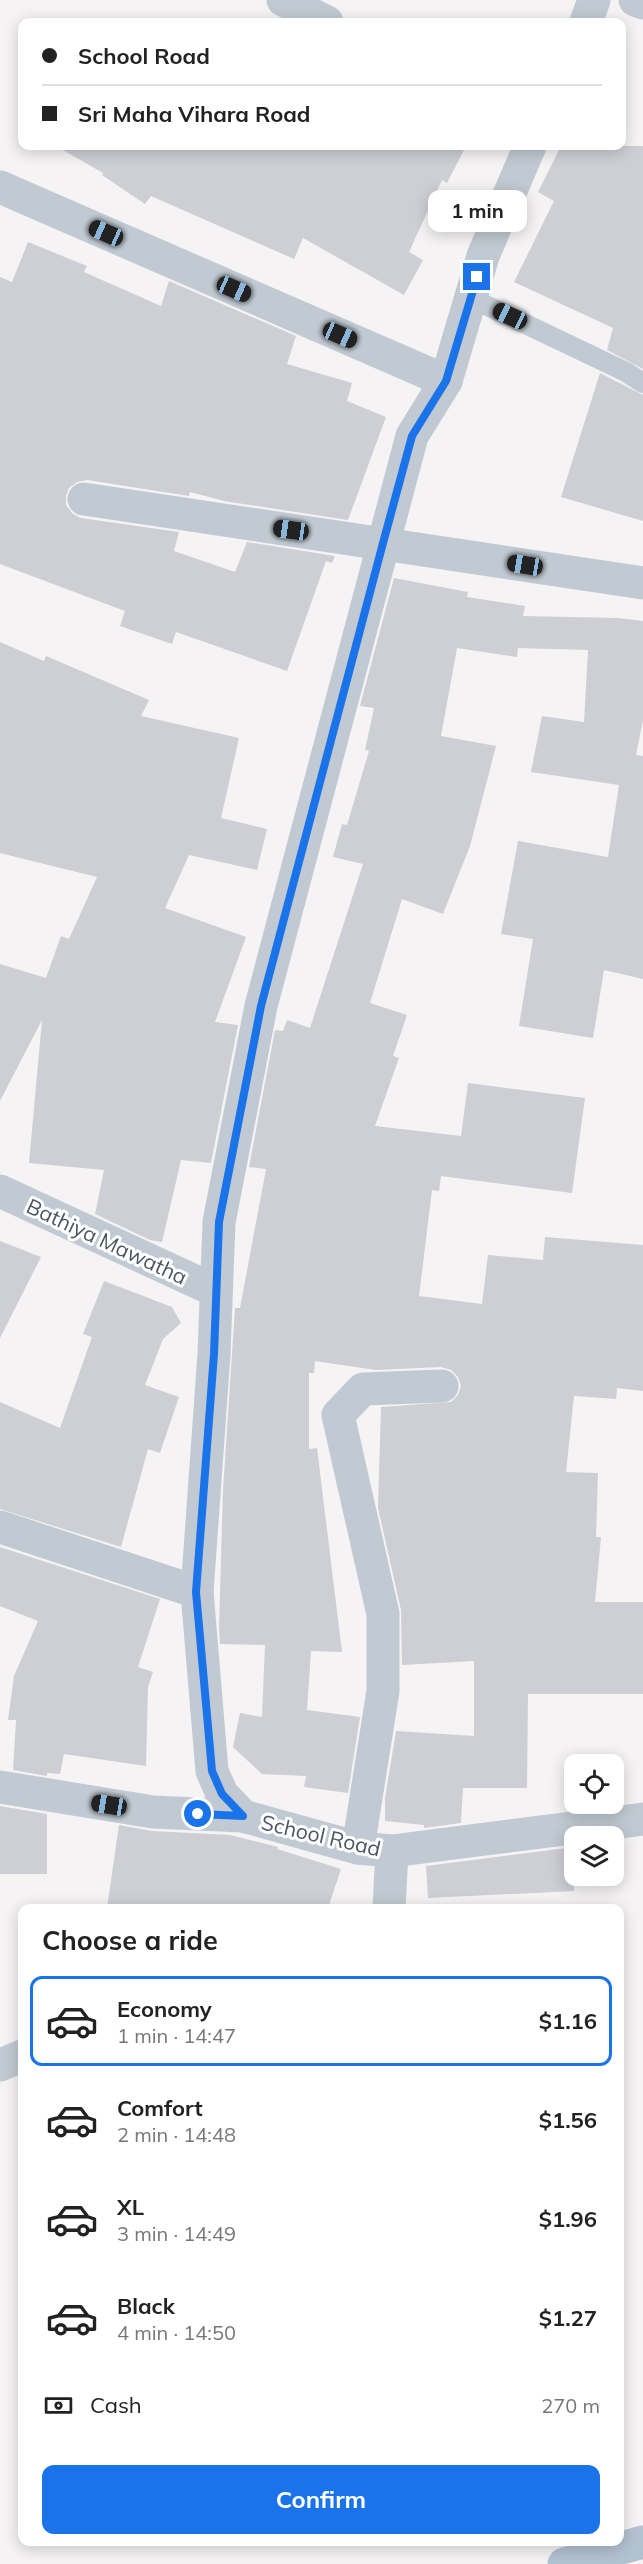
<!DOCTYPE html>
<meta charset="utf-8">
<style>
body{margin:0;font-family:Mulish,sans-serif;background:#f6f6f6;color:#222;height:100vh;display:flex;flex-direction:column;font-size:22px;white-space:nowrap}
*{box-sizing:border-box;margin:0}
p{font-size:20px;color:#767676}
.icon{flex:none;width:33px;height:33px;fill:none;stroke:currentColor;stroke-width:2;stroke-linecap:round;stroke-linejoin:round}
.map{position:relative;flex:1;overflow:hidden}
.panel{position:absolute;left:18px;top:1904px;width:606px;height:642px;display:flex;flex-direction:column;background:#fff;border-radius:12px;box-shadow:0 3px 15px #0003}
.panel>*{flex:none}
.guide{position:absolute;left:18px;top:18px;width:608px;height:132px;border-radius:12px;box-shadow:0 3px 15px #0003;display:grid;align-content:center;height:132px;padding:0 24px;background:#fff}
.buttons{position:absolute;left:564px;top:1754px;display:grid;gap:12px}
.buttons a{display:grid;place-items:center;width:60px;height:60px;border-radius:12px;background:#fff;box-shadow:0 3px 15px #0003;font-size:30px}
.end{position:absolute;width:27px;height:27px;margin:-14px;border:8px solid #1a73e8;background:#fff;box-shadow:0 0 0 3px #fff}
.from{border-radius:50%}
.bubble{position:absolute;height:42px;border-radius:12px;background:#fff;box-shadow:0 3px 15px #0003;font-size:20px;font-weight:700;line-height:42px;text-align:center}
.car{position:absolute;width:18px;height:36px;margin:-18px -9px;border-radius:8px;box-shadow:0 0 4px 2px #0007;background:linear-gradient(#222 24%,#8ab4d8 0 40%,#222 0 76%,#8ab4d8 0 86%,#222 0)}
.guide b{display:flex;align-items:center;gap:21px;height:57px;font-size:22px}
.guide b+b{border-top:2px solid #e0e0e0}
.guide i{width:15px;height:15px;background:#222}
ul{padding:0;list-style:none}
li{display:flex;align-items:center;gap:18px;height:90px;margin:0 12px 9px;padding:0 12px;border:3px solid transparent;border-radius:12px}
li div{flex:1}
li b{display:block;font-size:22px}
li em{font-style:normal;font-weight:700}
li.on{border-color:#1a73e8}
li>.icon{width:54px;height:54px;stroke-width:1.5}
h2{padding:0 24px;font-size:27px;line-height:72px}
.pay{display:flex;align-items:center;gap:15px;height:66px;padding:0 24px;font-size:22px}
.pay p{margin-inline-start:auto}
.cta{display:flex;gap:12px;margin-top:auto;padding:12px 24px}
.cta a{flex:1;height:69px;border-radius:12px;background:#1a73e8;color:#fff;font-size:24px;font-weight:700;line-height:69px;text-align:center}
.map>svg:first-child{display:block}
.building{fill:#cdcfd5}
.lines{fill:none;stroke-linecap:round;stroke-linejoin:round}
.service{stroke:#c1cad2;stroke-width:20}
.minor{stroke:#c1cad2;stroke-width:33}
.tertiary{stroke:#c1cad2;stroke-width:33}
.primary{stroke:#b3c2d1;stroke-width:33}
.route{stroke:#1a73e8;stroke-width:8}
.labels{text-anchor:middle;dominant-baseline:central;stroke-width:6;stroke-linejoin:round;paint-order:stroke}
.street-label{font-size:21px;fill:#4a5661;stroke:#fff}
</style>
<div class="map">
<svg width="643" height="2564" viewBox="0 0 643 2564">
<rect width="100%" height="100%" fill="#f5f3f3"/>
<path class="building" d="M 56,146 L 466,146 L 447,183 L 442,180 L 409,252 L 423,260 L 404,295 L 303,238 L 294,259 L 151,196 L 145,204 L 102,175 L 103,173 Z
M 561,146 L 643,146 L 643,369 L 607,350 L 613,328 L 514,282 L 554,201 L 538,192 Z
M 28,242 L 87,266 L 84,272 L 161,306 L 169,281 L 296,336 L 287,364 L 352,383 L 347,401 L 386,417 L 348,520 L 224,501 L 190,492 L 189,496 L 87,480 L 77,482 L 69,488 L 66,496 L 66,505 L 73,514 L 81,518 L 179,532 L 174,551 L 235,572 L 247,542 L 335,556 L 332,563 L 326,561 L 287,671 L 176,632 L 172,644 L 120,626 L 125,611 L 0,564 L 0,277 L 12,282 Z
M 600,373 L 643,395 L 643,521 L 561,497 Z
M 394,578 L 468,592 L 467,597 L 525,606 L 523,616 L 618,618 L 643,621 L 643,720 L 636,755 L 643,756 L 643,979 L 604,970 L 593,1038 L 519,1026 L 533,939 L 501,934 L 518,841 L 608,857 L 619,785 L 531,772 L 542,716 L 584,722 L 588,650 L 518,648 L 517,657 L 457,648 L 441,736 L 496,746 L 470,846 L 443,914 L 402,899 L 370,1003 L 407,1015 L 393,1056 L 399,1058 L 375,1126 L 461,1136 L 468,1083 L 585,1098 L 572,1193 L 441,1176 L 439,1191 L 432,1190 L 419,1296 L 482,1304 L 488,1255 L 543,1260 L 545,1237 L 643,1245 L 643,1391 L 617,1388 L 616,1399 L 574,1396 L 566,1472 L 598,1473 L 596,1537 L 601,1537 L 595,1602 L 643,1602 L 643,1694 L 528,1694 L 527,1788 L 463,1788 L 461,1823 L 424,1828 L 424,1825 L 385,1821 L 385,1798 L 396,1731 L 474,1736 L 474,1661 L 402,1665 L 401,1610 L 378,1508 L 381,1407 L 451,1402 L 458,1395 L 461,1386 L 458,1377 L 451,1370 L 441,1367 L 376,1370 L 315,1361 L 314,1373 L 309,1373 L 309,1449 L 317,1448 L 342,1652 L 311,1651 L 307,1710 L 360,1717 L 348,1793 L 304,1787 L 306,1776 L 262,1774 L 233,1747 L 240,1713 L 262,1717 L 265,1645 L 220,1644 L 219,1628 L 223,1490 L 235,1308 L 240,1308 L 266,1169 L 249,1167 L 275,1030 L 283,1031 L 287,1020 L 310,1028 L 363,864 L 333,857 L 342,824 L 347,825 L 369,751 L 365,750 L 374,708 L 360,706 Z
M 0,642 L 44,661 L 46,656 L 149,700 L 141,716 L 239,738 L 221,818 L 267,829 L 257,870 L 189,855 L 165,908 L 246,937 L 215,1022 L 238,1025 L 211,1163 L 181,1160 L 162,1242 L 150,1240 L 95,1214 L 104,1170 L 29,1163 L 42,1020 L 0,1101 L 0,964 L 46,978 L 61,936 L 69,939 L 97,877 L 0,853 Z
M 0,1241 L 41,1257 L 0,1338 Z
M 104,1281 L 172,1307 L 181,1323 L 163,1339 L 145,1385 L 179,1397 L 160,1453 L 148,1449 L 121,1547 L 0,1509 L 0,1402 L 60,1428 L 92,1337 L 83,1334 Z
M 0,1547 L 160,1599 L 138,1667 L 153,1672 L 148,1687 L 146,1766 L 64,1754 L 60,1774 L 47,1773 L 47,1776 L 13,1770 L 16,1720 L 8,1720 L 14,1676 L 38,1621 L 0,1606 Z
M 0,1806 L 47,1814 L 47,1874 L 0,1874 Z
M 119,1825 L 152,1831 L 230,1835 L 278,1847 L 277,1849 L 341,1869 L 328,1908 L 107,1908 Z
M 574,1847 L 574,1891 L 428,1898 L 426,1866 Z"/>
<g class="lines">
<path class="service" d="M 471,298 L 626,372 L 643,383"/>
<path class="minor" d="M 283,0 L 327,22
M 0,187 L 446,381
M 84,499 L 643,583
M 0,1527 L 197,1592
M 0,1787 L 153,1812 L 243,1816
M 358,1848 L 383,1691 L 383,1614 L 338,1415 L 363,1389 L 442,1386
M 389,1908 L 392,1851
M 0,2065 L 22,2056"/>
<path class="tertiary" d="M 635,0 L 643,3
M 586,22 L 594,0
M 530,146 L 483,256 L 446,381 L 412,436 L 261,1006 L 219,1222 L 214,1354 L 197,1592 L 212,1771 L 222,1794 L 243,1816 L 358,1848 L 392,1851 L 643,1819
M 0,1191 L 214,1290"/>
<path class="primary" d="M 564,2564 L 643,2542"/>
</g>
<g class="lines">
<path class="route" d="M 198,1814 L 243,1816 L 222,1794 L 212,1771 L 196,1592 L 214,1354 L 219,1222 L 261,1006 L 383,543 L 412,436 L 446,381 L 477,277"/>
</g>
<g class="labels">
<g class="street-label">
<text transform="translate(107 1241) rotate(25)">Bathiya Mawatha</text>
<text transform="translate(321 1835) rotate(13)">School Road</text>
</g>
</g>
</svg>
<div class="buttons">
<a><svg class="icon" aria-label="locate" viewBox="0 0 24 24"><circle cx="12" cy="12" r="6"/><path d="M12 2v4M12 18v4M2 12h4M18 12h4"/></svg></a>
<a><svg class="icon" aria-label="layers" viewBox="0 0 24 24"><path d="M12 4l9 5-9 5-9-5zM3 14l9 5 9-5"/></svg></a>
</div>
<i class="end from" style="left:198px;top:1814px"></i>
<i class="end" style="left:477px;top:277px"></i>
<div class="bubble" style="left:428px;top:190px;width:99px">1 min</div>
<i class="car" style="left:106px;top:233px;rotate:294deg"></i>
<i class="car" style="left:234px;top:289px;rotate:114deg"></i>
<i class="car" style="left:510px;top:316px;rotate:295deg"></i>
<i class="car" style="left:340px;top:335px;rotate:114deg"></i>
<i class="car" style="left:291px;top:530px;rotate:278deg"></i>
<i class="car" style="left:525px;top:565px;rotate:279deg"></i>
<i class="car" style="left:109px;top:1805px;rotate:279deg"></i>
<div class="guide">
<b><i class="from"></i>School Road</b>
<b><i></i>Sri Maha Vihara Road</b>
</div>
<section class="panel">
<h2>Choose a ride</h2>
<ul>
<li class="on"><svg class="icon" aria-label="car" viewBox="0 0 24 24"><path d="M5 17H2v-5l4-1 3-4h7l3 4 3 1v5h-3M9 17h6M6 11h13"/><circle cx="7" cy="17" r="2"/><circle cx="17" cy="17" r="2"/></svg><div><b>Economy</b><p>1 min · 14:47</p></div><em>$1.16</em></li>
<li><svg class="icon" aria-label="car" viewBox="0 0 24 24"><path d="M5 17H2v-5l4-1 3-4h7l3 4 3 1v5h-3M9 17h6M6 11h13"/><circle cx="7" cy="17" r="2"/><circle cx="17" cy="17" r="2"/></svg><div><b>Comfort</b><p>2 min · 14:48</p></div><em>$1.56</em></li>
<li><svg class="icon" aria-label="car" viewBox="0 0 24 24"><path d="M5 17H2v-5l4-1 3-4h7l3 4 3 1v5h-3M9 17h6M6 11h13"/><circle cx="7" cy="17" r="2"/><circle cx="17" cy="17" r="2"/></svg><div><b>XL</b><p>3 min · 14:49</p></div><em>$1.96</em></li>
<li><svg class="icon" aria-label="car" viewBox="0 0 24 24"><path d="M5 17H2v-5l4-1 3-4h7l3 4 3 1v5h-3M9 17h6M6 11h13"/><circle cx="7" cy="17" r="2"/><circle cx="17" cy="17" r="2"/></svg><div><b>Black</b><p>4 min · 14:50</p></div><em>$1.27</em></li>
</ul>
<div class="pay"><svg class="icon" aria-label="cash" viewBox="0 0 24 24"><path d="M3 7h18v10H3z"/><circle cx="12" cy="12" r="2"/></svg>Cash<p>270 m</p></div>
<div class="cta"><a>Confirm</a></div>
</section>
</div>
